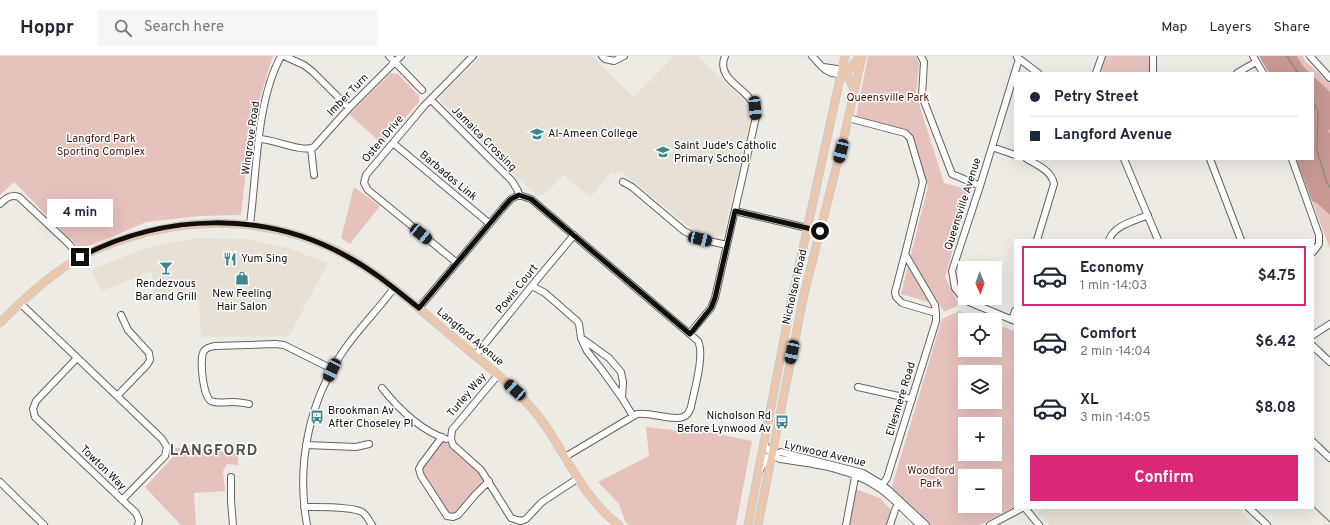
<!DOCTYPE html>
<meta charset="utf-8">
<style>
body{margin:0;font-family:Overpass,sans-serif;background:#f6f6f7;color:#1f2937;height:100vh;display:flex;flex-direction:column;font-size:15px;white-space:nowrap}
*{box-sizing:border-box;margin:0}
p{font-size:13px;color:#747a83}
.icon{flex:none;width:22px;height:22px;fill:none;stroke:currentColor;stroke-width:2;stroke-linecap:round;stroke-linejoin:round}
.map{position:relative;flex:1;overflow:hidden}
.panel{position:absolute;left:1014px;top:183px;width:300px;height:270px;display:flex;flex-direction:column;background:#fff;border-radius:0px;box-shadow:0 4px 16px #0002}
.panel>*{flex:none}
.hud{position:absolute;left:1014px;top:16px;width:300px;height:88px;border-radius:0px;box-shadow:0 4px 16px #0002;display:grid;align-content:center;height:88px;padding:0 16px;background:#fff}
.needle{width:26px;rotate:178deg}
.tools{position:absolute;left:958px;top:205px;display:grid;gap:8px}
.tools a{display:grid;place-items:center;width:44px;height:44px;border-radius:0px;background:#fff;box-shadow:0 4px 16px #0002;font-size:20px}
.end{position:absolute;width:18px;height:18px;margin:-9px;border:5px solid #100f0d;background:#fff;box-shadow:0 0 0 2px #fff}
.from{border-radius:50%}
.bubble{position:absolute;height:28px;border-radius:0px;background:#fff;box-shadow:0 4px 16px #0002;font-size:13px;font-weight:700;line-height:28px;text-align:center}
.car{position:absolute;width:12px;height:24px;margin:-12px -6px;border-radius:5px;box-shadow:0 0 3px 1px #0007;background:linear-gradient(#222 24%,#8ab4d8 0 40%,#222 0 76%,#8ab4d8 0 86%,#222 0)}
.hud b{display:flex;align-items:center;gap:14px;height:38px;font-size:15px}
.hud b+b{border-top:1px solid #e0e1e3}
.hud i{width:10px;height:10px;background:#1f2937}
ul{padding:7px 0 0;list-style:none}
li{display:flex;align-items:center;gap:12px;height:60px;margin:0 8px 6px;padding:0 8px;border:2px solid transparent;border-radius:0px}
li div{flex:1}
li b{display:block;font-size:15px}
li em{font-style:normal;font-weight:700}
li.current{border-color:#db2777}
li>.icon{width:36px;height:36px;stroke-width:1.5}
.primary-button{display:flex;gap:8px;margin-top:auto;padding:8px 16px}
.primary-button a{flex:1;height:46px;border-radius:0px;background:#db2777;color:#fff;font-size:16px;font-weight:700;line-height:46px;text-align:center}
header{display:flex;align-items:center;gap:24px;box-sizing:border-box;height:56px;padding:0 20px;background:#fff;border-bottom:1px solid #e0e1e3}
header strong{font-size:19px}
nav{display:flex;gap:22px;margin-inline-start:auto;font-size:14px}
.search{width:280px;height:36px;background:#f6f6f7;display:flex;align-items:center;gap:10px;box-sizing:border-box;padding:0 14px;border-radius:0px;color:#747a83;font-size:15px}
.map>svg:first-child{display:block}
.built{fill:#e8e0d4}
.green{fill:#e6c2bd;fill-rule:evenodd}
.forest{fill:#c79992}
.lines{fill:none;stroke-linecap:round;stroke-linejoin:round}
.stream{stroke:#859377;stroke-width:1.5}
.minor-casing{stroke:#66635e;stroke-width:8}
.major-casing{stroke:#cacaca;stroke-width:9}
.minor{stroke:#fff;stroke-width:6}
.major{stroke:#ebc7ae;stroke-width:7}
.route{stroke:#100f0d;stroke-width:5}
.labels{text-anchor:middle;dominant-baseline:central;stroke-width:3;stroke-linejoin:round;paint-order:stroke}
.street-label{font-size:11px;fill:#100f0d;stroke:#fff}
.park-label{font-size:11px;fill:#4d1510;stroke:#fff}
.poi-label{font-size:11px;fill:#100f0d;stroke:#fff;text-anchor:start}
.district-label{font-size:15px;font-weight:bold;letter-spacing:1px;fill:#55524d;stroke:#fff}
</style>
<header>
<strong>Hoppr</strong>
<div class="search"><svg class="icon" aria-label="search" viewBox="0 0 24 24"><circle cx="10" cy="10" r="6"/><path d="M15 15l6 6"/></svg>Search here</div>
<nav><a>Map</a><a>Layers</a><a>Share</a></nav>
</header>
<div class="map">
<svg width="1330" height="469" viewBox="0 0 1330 469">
<rect width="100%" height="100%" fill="#eeebe5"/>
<path class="built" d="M 481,0 L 592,0 L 634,41 L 674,0 L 697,0 L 744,45 L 750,56 L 749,71 L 723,179 L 719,182 L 698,178 L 621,115 L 618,116 L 615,118 L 612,116 L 590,141 L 563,119 L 544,139 L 537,139 L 519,123 L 440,45 L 440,41 Z
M 196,182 L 246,183 L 288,192 L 328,207 L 289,280 L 201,281 L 198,236 L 153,239 L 152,215 L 102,235 L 91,214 L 143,193 Z
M 1047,452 L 1238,452 L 1254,469 L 1049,469 L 1037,457 Z"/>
<path class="green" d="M 0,0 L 273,0 L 251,70 L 241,159 L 199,160 L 146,166 L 112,181 L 80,193 L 14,126 L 0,139 Z
M 868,0 L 916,0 L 919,7 L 916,38 L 944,127 L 970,134 L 945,221 L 959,249 L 944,256 L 936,242 L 928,246 L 901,238 L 928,131 L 911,78 L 856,61 Z
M 1104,0 L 1150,0 L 1150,17 L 1099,17 Z
M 1259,0 L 1303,0 L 1305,5 L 1330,27 L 1330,193 L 1296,103 L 1313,103 L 1313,17 L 1269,17 Z
M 391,17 L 398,18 L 419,40 L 419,46 L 382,88 L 349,58 Z
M 354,131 L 380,150 L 350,188 L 341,182 Z
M 959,255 L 984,264 L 965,264 L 965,294 L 995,294 L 995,268 L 1015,275 L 1015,451 L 980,469 L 927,469 L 891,433 L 942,263 ZM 965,316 L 995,316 L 995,346 L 965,346 ZM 965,368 L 995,368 L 995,398 L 965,398 ZM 965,420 L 995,420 L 995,450 L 965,450 Z
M 646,371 L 690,376 L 693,373 L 752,385 L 736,469 L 630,469 L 626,467 L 619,448 L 598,426 L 649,400 Z
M 442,386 L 443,386 L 448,388 L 477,414 L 483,422 L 481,430 L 456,458 L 449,459 L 422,414 Z
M 175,392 L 238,396 L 238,409 L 227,408 L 223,415 L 225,435 L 194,437 L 196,469 L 181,469 L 145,431 L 173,401 Z
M 855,433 L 880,442 L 891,454 L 886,469 L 848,469 Z"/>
<path class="forest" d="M 1259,0 L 1297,0 L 1302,9 L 1310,17 L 1269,17 Z
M 1313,20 L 1330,36 L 1330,73 L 1328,75 L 1330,77 L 1330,159 L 1317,147 L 1312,145 L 1296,103 L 1313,103 Z"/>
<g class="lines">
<path class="stream" d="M 1287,0 L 1298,17
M 1313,45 L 1318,55 L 1317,94 L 1327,127 L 1330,131
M 1313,450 L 1330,466"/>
<g class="minor-casing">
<path id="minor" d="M 284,0 L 304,9 L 313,16 L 349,52
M 389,0 L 422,34
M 602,0 L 605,3 L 614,5 L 624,0
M 812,0 C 821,9 828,21 841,17 L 837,13 L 823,11
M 921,0 L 924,6 L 922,40 L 952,118 L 980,130
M 1153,0 L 1153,17
M 1253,0 L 1263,17
M 1310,0 L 1330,22
M 1017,1 L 1038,17
M 1096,17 L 1102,0
M 1237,17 L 1256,6
M 431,44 L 512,125 L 518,135 L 519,139
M 848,62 L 905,77 L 910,82 L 923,126 L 905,198 L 935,249 L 936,257 L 936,265 L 887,422 L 880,432
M 259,83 C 274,83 302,97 314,91 L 349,52 L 401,0
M 393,87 L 490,168
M 992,91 L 1015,99
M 311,92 L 314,119
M 1027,103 C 1037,109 1052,115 1054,128 L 1037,184
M 1124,103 L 1158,184
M 1210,103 L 1241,184
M 1292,103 L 1319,179 L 1319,188 L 1313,196
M 623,126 L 632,131 L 684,175 L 700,183 L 727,189
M 0,148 C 6,142 11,138 19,141 L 68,187 L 80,201
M 735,155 L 820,175
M 250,168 C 257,116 256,46 281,0
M 1109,184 C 1114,169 1135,165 1148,159
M 905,198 L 895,236 L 896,241 L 902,247 L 936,257
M 457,207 L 368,134 L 364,127 L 366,119 L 424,50 L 473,0
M 532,230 L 545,237 L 577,265 L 579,268 L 581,282 L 587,295 L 602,314 L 622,342
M 20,247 L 162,383 L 167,391 L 165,400 L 122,444
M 419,252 L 502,153 L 511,143 L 519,139 L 531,143 L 698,285 C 705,299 694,335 691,351 C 689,356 688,359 683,361 C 674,365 650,356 637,358 L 565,401
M 1012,264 L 1015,255
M 1015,265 L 969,246 L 962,241 L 955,232 L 952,215 L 980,130 L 1019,3
M 690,277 L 711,252 L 715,242 L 756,61 C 756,58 756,54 755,51 C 748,32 715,24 725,0
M 1313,279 L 1330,268
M 584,284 L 609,302 L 621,316 L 623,326 L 622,342 L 633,360
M 1313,290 L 1330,306
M 475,300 L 539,221 L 574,179
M 77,302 L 36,345 L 33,353 L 35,361 L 136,457 L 139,464 L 138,469
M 498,319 L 452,374 L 451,383 L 453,389 L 481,414 L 508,457 L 511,462 L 517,464 L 521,465 L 526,463 L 542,446 L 577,423
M 858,331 L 912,343
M 382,332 C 398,352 420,374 446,383
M 117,340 L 147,309 L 150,304 L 149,297 L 128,274 L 121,259
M 249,348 C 244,347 238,346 233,346 C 226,346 218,348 211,345 C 203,341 199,302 204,295 C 207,291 210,291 215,290 L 275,288 L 284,289 L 332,313
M 442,381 L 421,409 L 419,413 L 421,420 L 447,460 L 453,461 L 458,459 L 475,439 L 489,425
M 1313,386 L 1330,402
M 764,388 L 772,399 L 780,403 C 813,408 851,412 879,432 C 894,442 906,457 920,469
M 306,389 L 356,391 L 369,388
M 760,414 L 767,401 L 781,396 L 863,417 L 883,429 L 926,469
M 231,421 L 231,445 L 233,469
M 0,426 L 44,469
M 304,451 C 318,451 351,450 362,456 C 367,459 369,465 372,469
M 1025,452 L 1039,469
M 1249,452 L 1267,469
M 307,469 C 296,408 309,345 344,294 C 359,272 378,254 394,232
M 846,469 L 856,416
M 890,469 L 895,454 L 899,446
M 990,469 L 1022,452"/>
</g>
<g class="major-casing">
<path id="major" d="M 841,17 L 849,14 L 860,0
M 841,17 L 848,21 L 854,33
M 0,267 C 23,244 46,222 74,205 C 90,195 109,188 127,182 C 200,158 279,163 347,200 C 384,221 416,250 448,277 C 476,301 505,322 529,349 C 563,386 577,438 619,469
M 748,469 L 792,242 L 845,0
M 758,469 L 804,238 L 844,81 L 862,0"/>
</g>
<use href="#minor" class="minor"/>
<use href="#major" class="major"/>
</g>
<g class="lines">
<path class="route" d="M 80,201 C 164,157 265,154 348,201 C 374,215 396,234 419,252 L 502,153 L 511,143 L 519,139 L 531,143 L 690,278 L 711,252 L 715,242 L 735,155 L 820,175"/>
</g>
<defs>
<g id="school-bare" transform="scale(1.08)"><path d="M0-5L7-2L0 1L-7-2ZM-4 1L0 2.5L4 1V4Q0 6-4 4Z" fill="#3f868e" stroke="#fff" stroke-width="2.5" paint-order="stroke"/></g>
<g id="restaurant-bare" transform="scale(1.08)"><path d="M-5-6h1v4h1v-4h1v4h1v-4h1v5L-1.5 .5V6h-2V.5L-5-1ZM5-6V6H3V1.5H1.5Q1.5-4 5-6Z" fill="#3f868e" stroke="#fff" stroke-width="2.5" paint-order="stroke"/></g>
<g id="bar-bare" transform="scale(1.08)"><path d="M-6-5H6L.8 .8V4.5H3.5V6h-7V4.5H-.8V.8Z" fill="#3f868e" stroke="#fff" stroke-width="2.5" paint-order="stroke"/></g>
<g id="shop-bare" transform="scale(1.08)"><path d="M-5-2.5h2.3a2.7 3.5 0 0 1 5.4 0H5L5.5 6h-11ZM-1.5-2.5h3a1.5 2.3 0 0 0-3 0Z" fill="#3f868e" stroke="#fff" stroke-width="2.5" paint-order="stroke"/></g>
<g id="bus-bare" transform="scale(1.08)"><path d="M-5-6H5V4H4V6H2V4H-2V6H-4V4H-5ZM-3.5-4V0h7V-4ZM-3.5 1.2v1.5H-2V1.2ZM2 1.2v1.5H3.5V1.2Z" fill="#3f868e" stroke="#fff" stroke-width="2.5" paint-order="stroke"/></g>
</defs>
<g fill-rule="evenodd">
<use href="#school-bare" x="537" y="78"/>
<use href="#school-bare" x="663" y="96"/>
<use href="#restaurant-bare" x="230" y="203"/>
<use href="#bar-bare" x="166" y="212"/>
<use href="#shop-bare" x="242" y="222"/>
<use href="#bus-bare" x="317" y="361"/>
<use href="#bus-bare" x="782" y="366"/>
</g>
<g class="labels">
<g class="street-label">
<text transform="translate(348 39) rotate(-46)">Imber Turn</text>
<text transform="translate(251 82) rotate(-82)">Wingrove Road</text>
<text transform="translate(383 83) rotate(-50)">Osten Drive</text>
<text transform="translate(484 83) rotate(45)">Jamaica Crossing</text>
<text transform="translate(448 120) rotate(40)">Barbados Link</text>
<text transform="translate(963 148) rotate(-72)">Queensville Avenue</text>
<text transform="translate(795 231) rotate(-77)">Nicholson Road</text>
<text transform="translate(517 233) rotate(-51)">Powis Court</text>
<text transform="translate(470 281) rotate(40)">Langford Avenue</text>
<text transform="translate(467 339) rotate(-50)">Turley Way</text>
<text transform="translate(901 343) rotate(-73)">Ellesmere Road</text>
<text transform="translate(825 398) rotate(13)">Lynwood Avenue</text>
<text transform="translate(103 412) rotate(44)">Towton Way</text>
</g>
<g class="park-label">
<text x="888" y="42">Queensville Park</text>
<text x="101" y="83">Langford Park<tspan x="101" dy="13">Sporting Complex</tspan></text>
<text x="931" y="415">Woodford<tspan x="931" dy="13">Park</tspan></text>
</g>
<g class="poi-label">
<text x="548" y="78">Al-Ameen College</text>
<text x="674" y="90">Saint Jude's Catholic<tspan x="674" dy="13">Primary School</tspan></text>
<text x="241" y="203">Yum Sing</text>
<text x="166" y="228" text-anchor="middle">Rendezvous<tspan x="166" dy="13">Bar and Grill</tspan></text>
<text x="242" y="238" text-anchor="middle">New Feeling<tspan x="242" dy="13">Hair Salon</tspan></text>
<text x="328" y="355">Brookman Av<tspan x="328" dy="13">After Choseley Pl</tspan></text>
<text x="771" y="360" text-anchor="end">Nicholson Rd<tspan x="771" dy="13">Before Lynwood Av</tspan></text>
</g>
<g class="district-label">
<text x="214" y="395">LANGFORD</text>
</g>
</g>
</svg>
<div class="tools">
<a><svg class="needle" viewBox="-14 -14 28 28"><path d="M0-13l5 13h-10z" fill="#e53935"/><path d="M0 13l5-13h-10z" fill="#747a83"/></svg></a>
<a><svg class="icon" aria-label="locate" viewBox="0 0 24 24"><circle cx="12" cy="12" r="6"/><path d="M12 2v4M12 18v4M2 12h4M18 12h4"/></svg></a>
<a><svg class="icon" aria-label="layers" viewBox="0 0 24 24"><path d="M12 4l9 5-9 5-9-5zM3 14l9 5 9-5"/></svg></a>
<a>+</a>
<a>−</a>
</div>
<i class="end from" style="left:820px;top:175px"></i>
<i class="end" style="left:80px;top:201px"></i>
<div class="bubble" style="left:47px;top:143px;width:66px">4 min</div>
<i class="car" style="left:755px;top:52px;rotate:175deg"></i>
<i class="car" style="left:841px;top:95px;rotate:194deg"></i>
<i class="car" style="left:421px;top:178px;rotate:129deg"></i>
<i class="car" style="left:700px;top:183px;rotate:103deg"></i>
<i class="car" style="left:792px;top:296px;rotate:192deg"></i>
<i class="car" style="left:332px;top:314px;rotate:206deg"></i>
<i class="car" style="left:515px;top:334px;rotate:312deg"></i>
<div class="hud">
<b><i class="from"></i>Petry Street</b>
<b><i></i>Langford Avenue</b>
</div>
<section class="panel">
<ul>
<li class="current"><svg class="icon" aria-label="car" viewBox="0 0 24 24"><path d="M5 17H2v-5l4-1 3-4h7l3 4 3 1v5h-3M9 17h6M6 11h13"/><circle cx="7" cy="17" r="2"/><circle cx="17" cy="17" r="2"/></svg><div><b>Economy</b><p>1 min · 14:03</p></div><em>$4.75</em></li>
<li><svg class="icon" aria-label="car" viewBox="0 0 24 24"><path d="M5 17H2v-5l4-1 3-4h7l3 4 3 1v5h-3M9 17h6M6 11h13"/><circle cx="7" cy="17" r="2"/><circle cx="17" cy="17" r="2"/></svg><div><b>Comfort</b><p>2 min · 14:04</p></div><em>$6.42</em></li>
<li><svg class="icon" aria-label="car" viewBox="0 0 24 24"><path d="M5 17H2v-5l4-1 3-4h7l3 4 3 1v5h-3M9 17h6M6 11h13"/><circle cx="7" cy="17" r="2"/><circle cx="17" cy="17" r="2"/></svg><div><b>XL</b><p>3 min · 14:05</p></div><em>$8.08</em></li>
</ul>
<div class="primary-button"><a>Confirm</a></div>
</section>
</div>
